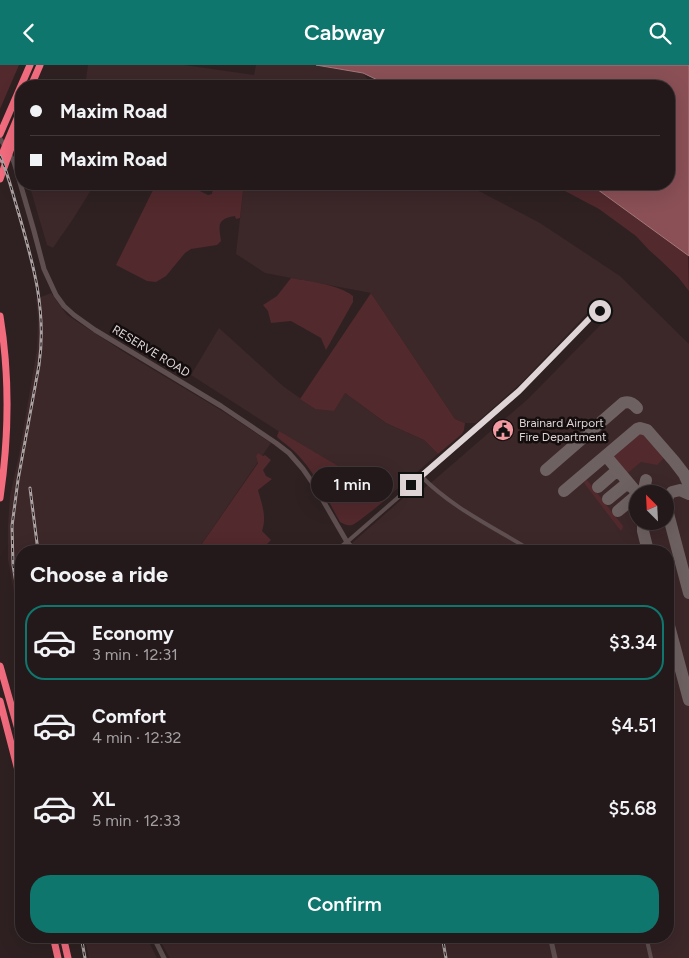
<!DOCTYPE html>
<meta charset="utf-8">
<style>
body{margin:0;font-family:Figtree,sans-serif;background:#2b2223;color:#f1f3f6;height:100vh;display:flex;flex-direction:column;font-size:19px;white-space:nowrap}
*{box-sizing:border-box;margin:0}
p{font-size:16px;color:#a3a0a2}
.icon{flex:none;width:28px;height:28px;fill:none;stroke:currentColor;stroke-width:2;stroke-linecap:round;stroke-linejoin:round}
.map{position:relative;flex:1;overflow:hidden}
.side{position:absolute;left:15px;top:480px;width:659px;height:398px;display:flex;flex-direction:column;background:#23191a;border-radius:20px;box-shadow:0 5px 20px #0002,0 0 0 1px #403839}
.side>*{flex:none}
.top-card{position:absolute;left:15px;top:15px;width:660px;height:110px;border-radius:20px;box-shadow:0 5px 20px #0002,0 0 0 1px #403839;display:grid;align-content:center;height:110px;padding:0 15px;background:#23191a}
.needle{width:32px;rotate:336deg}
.buttons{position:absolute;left:629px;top:420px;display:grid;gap:10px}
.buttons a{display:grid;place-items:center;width:45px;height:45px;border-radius:50%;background:#23191a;box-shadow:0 5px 20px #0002,0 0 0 1px #403839;font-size:25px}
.end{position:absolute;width:22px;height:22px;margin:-11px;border:6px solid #dfd5d6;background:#111;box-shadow:0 0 0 2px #111}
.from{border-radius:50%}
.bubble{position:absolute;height:35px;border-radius:18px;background:#23191a;box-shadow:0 5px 20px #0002,0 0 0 1px #403839;font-size:16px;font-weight:600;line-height:35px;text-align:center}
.top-card b{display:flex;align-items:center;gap:18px;height:48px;font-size:19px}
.top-card b+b{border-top:1px solid #403839}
.top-card i{width:12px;height:12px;background:#f1f3f6}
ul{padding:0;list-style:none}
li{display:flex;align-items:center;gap:15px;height:75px;margin:0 10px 8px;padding:0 5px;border:2px solid transparent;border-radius:20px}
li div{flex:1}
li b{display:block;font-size:19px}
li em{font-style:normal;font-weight:600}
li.on{border-color:#0f766e}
li>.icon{width:45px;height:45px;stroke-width:1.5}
h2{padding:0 15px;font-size:22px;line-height:60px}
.cta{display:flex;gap:10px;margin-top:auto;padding:10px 15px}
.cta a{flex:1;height:58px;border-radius:20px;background:#0f766e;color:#fff;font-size:20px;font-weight:600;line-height:58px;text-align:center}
header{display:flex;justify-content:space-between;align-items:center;height:65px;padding:0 15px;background:#0f766e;color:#fff;font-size:22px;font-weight:600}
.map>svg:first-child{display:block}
.built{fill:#3c2729;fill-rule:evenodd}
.green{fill:#52292d}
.water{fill:#8a5056;stroke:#a4787c}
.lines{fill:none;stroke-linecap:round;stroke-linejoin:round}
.taxiway{stroke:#6e6162;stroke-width:12}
.street{stroke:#5f4f50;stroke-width:4}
.secondary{stroke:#5f4f50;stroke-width:5}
.highway{stroke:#f26c7e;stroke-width:7}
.rail-casing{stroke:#aca1a2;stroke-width:3}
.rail{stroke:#130d0d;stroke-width:1;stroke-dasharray:4;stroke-linecap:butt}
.route{stroke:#dfd5d6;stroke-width:6}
.labels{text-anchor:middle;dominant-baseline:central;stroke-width:5;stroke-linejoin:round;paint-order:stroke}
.street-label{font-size:12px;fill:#dfd5d6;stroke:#130d0d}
.poi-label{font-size:12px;fill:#dfd5d6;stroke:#130d0d;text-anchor:start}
</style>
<header><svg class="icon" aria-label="back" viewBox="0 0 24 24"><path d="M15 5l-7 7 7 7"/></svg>Cabway<svg class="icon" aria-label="search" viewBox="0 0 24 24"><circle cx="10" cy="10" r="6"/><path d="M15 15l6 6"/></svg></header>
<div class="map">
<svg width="689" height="893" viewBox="0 0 689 893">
<rect width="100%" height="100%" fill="#2f2122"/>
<path class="built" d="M 88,0 L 184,0 L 254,10 L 256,0 L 316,0 L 363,8 L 372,21 L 85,21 Z
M 29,119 L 94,119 L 88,130 L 73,154 L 53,183 L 47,180 Z
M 218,119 L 456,119 L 481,127 L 540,158 L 620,211 L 689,279 L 689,893 L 170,893 L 157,871 L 668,871 L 668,486 L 343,486 L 418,420 L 421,419 L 424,423 L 433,416 L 529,333 L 614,246 L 600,233 L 581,255 L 521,318 L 476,358 L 465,358 L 455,354 L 371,228 L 265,208 L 236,189 L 243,126 ZM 638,429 L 665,429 L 665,456 L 638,456 Z
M 51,228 L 67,250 L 127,289 L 224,347 L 271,378 L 197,486 L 21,486 L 21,565 L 8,495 L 8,460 L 10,431 L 19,390 L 37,284 L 38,255 L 36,234 Z
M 219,263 L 283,321 L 315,344 L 345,328 L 386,358 L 424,375 L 438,389 L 389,431 L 286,371 L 191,310 Z
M 84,871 L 128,871 L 128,874 L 134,871 L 146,871 L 157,893 L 89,893 Z"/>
<path class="green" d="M 0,0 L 19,0 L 0,44 Z
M 152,119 L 195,119 L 200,126 L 208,130 L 212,129 C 212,125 215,123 215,119 L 243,126 L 240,153 L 236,154 L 235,151 C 216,154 219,161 221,176 L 217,180 L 191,184 L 185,188 L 166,211 L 156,217 L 147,216 L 116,200 L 155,121 Z
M 554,119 L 590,119 L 688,190 L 689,226 L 678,212 L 658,193 L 649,185 L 636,171 L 599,144 L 565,126 Z
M 291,213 C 308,216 340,220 353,231 L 353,237 L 326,285 L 321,273 L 291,256 L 271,258 L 268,246 L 263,240 L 277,231 Z
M 371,228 L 455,354 L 465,358 L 464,365 L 462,369 L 438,389 L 424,375 L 386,358 L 345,328 L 334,346 L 315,344 L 300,334 Z
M 279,366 L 389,431 L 389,432 C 383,437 356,459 352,460 C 347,461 344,459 340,457 C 327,434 315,407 296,388 C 291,383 284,378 278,373 L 277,371 Z
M 638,369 L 644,369 L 647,371 L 665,392 L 657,400 L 641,397 L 624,411 L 612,397 L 611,392 L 635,371 Z
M 258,388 L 263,391 L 265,390 L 271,395 L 263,405 L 266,411 L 272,414 L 258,425 C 262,440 267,451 262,466 L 271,475 L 260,486 L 197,486 L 258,398 L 256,391 Z
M 586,415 L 588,416 L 623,461 L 622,465 L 620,465 L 584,418 Z"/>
<path class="water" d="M 316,0 L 689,0 L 689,191 L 590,119 L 669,119 L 669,21 L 390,21 L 363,8 Z"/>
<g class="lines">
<path class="taxiway" d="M 606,391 L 638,429
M 546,405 L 623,338 C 629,336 633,338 637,343
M 598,422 L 614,408 L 617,408 L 621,409
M 564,426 L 637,364 L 640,363 L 647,365 L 674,396 L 684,409 L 689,420
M 672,427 L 680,425 L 689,429
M 643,429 L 646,415
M 669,430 L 666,435 L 666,441 L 689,528
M 608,434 L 625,420 L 631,421
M 618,446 L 638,429
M 643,456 L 643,466 L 648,486
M 668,557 L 689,635"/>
<path class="street" d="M 421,411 C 452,443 495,463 532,486
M 347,477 L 511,334 L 528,317 L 590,253 L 600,246
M 646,871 L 651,893"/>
<path class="secondary" d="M 0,74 L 3,78 L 14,97 L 34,166 L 44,204 L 56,230 L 64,241 L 74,250 L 95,265 L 221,341 L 276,378 L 289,388 L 303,404 L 314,420 L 347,477 L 355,486
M 337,486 L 347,477
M 153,871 L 164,893
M 550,871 L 555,893"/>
<path class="highway" d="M 31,21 L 40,0
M 0,69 L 30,0
M 0,94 L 21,44
M 0,114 L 21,55
M 0,251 C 10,312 9,372 0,433
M 0,601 L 21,675
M 0,636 L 21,717
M 53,871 L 58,893
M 63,871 L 68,893"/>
<g class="rail-casing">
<path id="rail" d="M 0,91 C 8,108 12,127 18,146 C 33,198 47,245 39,300 L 18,415 L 12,461 L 13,500 L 21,549
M 30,423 L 38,486
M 81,871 L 85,893
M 442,871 L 446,893"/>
</g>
<use href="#rail" class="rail"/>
</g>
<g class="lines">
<path class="route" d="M 411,420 L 519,326 L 590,253 L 600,246"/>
</g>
<defs>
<g id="civic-disc" transform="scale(1.125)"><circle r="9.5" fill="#f49aa2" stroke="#130d0d"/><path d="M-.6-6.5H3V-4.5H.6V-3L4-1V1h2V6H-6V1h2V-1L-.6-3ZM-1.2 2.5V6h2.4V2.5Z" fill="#111"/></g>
</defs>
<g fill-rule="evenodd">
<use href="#civic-disc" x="503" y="365"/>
</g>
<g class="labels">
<g class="street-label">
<text transform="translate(151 286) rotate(31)">RESERVE ROAD</text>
</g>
<g class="poi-label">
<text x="519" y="358">Brainard Airport<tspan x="519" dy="14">Fire Department</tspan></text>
</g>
</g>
</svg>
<div class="buttons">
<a><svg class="needle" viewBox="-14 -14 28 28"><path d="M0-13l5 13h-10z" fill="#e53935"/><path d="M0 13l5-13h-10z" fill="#a3a0a2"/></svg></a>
</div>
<i class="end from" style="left:600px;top:246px"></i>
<i class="end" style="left:411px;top:420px"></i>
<div class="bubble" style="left:311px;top:402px;width:82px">1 min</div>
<div class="top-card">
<b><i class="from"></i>Maxim Road</b>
<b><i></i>Maxim Road</b>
</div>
<section class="side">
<h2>Choose a ride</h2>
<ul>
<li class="on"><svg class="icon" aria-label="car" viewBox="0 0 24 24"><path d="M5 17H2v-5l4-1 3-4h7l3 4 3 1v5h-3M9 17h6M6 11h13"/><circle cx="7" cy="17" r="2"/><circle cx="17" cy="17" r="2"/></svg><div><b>Economy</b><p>3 min · 12:31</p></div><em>$3.34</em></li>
<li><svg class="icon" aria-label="car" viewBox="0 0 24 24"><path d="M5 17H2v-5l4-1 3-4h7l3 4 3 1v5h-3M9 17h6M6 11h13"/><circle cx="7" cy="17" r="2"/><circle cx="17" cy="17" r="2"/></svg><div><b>Comfort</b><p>4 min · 12:32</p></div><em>$4.51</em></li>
<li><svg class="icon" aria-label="car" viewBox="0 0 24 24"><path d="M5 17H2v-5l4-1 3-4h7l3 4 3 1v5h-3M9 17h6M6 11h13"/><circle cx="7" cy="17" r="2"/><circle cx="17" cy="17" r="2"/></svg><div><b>XL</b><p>5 min · 12:33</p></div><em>$5.68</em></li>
</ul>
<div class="cta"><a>Confirm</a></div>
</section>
</div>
